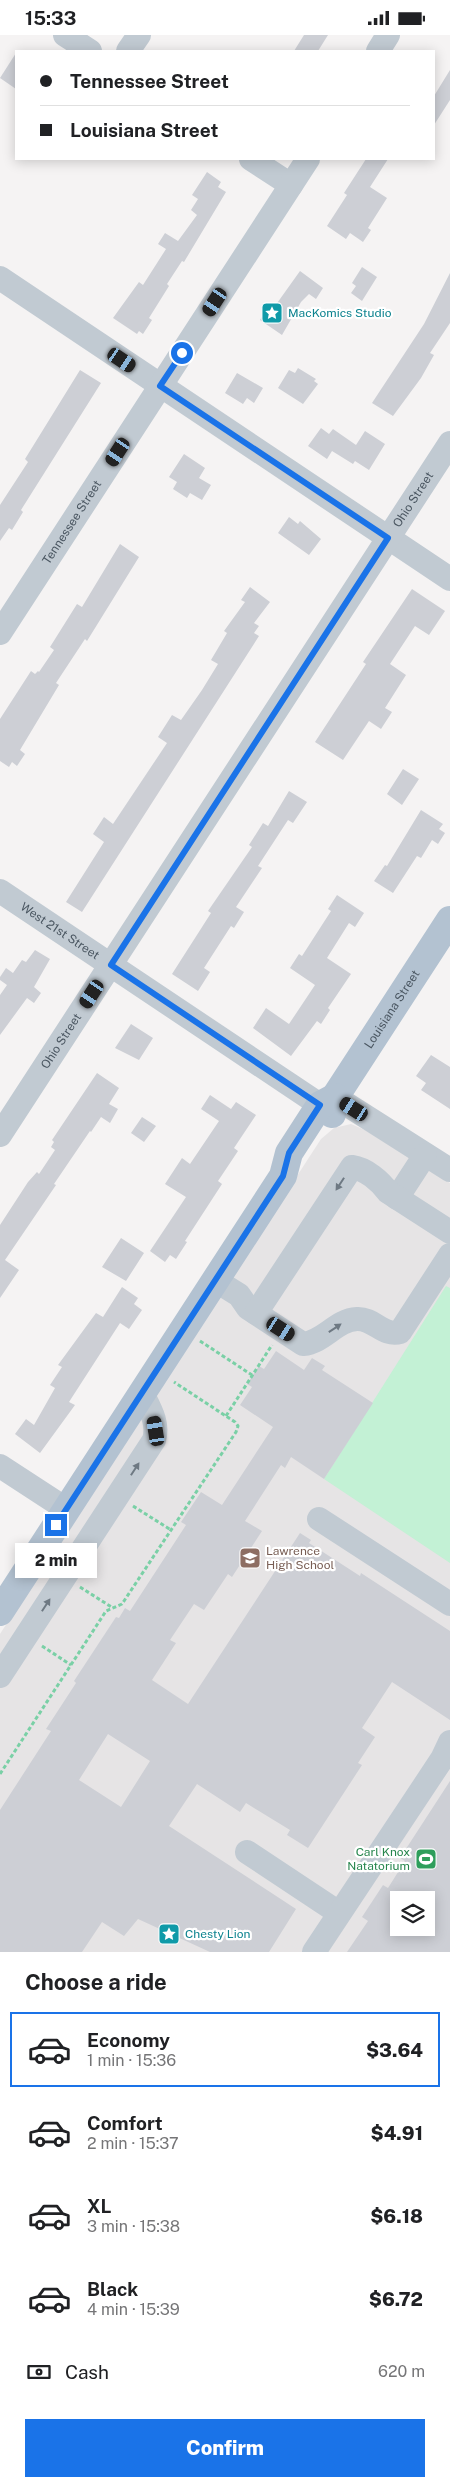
<!DOCTYPE html>
<meta charset="utf-8">
<style>
body{margin:0;font-family:"Public Sans",sans-serif;background:#f2f2f2;color:#202124;height:100vh;display:flex;flex-direction:column;font-size:19px;white-space:nowrap}
*{box-sizing:border-box;margin:0}
p{font-size:16px;color:#757577}
.icon{flex:none;width:28px;height:28px;fill:none;stroke:currentColor;stroke-width:2;stroke-linecap:round;stroke-linejoin:round}
.map{position:relative;height:1917px;overflow:hidden}
.details{display:flex;flex-direction:column;background:#fff;flex:1}
.details>*{flex:none}
.banner{position:absolute;left:15px;top:15px;width:420px;height:110px;border-radius:0px;box-shadow:0 2px 12px #0003;display:grid;align-content:center;height:110px;padding:0 25px;background:#fff}
.controls{position:absolute;left:390px;top:1856px;display:grid;gap:10px}
.controls a{display:grid;place-items:center;width:45px;height:45px;border-radius:0px;background:#fff;box-shadow:0 2px 12px #0003;font-size:25px}
.end{position:absolute;width:22px;height:22px;margin:-11px;border:6px solid #1a73e8;background:#fff;box-shadow:0 0 0 2px #fff}
.from{border-radius:50%}
.bubble{position:absolute;height:35px;border-radius:0px;background:#fff;box-shadow:0 2px 12px #0003;font-size:16px;font-weight:800;line-height:35px;text-align:center}
.car{position:absolute;width:15px;height:30px;margin:-15px -8px;border-radius:6px;box-shadow:0 0 4px 1px #0007;background:linear-gradient(#222 24%,#8ab4d8 0 40%,#222 0 76%,#8ab4d8 0 86%,#222 0)}
.banner b{display:flex;align-items:center;gap:18px;height:48px;font-size:19px}
.banner b+b{border-top:1px solid #e0e0e0}
.banner i{width:12px;height:12px;background:#202124}
ul{padding:0;list-style:none}
li{display:flex;align-items:center;gap:15px;height:75px;margin:0 10px 8px;padding:0 15px;border:2px solid transparent;border-radius:0px}
li div{flex:1}
li b{display:block;font-size:19px}
li em{font-style:normal;font-weight:800}
li.current{border-color:#1a73e8}
li>.icon{width:45px;height:45px;stroke-width:1.5}
h2{padding:0 25px;font-size:22px;line-height:60px}
.pay{display:flex;align-items:center;gap:12px;height:55px;padding:0 25px;font-size:19px}
.pay p{margin-inline-start:auto}
.cta{display:flex;gap:10px;margin-top:auto;padding:10px 25px}
.cta a{flex:1;height:58px;border-radius:0px;background:#1a73e8;color:#fff;font-size:20px;font-weight:800;line-height:58px;text-align:center}
.status{display:flex;justify-content:space-between;align-items:center;height:35px;padding:0 25px;background:#fff;direction:ltr}
.status svg{height:14px;fill:currentColor}
.map>svg:first-child{display:block}
.education{fill:#e6e4e5;fill-rule:evenodd}
.green{fill:#c3f1d5}
.building{fill:#cdcfd5;fill-rule:evenodd}
.lines{fill:none;stroke-linecap:round;stroke-linejoin:round}
.path{stroke:#7ad0a6;stroke-width:3;stroke-dasharray:4 2.5;stroke-linecap:butt}
.minor{stroke:#c1cad2;stroke-width:24}
.major{stroke:#b3c2d1;stroke-width:28}
.oneway{fill:#6e7983}
.route{stroke:#1a73e8;stroke-width:6}
.labels{text-anchor:middle;dominant-baseline:central;stroke-width:4.5;stroke-linejoin:round;paint-order:stroke}
.culture-label{font-size:12px;fill:#0d838f;stroke:#fff;text-anchor:start}
.street-label{font-size:12px;fill:#4a5661;stroke:#fff}
.education-label{font-size:12px;fill:#785e54;stroke:#fff;text-anchor:start}
.leisure-label{font-size:12px;fill:#27864d;stroke:#fff;text-anchor:end}
</style>
<div class="status"><b>15:33</b><svg viewBox="0 0 49 12"><path d="M0 12V9h3v3zM5 12V6h3v6zM10 12V3h3v9zM15 12V0h3v12zM26 1h20v11H26zM47 4h2v5h-2z"/></svg></div>
<div class="map">
<svg width="450" height="1917" viewBox="0 0 450 1917">
<rect width="100%" height="100%" fill="#f5f3f3"/>
<path class="education" d="M 351,1089 L 365,1095 L 450,1148 L 450,1917 L 0,1917 L 0,1599 L 321,1104 L 334,1093 ZM 399,1865 L 426,1865 L 426,1892 L 399,1892 Z"/>
<path class="green" d="M 446,1251 L 450,1253 L 450,1528 L 324,1444 Z"/>
<path class="building" d="M 304,0 L 328,0 L 318,16 L 294,16 Z
M 16,18 L 16,54 L 0,43 Z
M 450,35 L 450,65 L 434,90 L 434,61 Z
M 366,124 L 388,124 L 370,152 L 387,163 L 368,193 L 371,195 L 363,207 L 350,198 L 346,204 L 327,191 L 347,160 L 344,158 Z
M 207,137 L 221,147 L 218,152 L 226,157 L 184,227 L 182,226 L 167,249 L 169,251 L 149,283 L 152,285 L 143,299 L 139,296 L 137,299 L 113,283 L 139,247 L 143,250 L 166,214 L 158,209 L 165,198 L 178,206 L 197,180 L 191,175 L 198,164 L 192,160 Z
M 362,232 L 377,242 L 362,266 L 351,258 L 356,251 L 352,248 Z
M 300,236 L 323,253 L 316,264 L 309,259 L 301,267 L 282,300 L 260,285 L 270,268 L 275,271 Z
M 450,238 L 450,288 L 430,318 L 434,320 L 421,343 L 393,381 L 372,368 L 424,289 Z
M 298,333 L 316,344 L 314,346 L 318,349 L 303,369 L 278,353 L 289,335 L 295,338 Z
M 80,335 L 101,348 L 38,448 L 21,475 L 23,477 L 12,495 L 9,493 L 0,506 L 0,470 L 28,427 L 25,424 Z
M 237,338 L 263,353 L 254,368 L 247,363 L 243,369 L 225,358 Z
M 321,393 L 329,399 L 333,394 L 356,410 L 365,396 L 385,409 L 369,435 L 355,426 L 353,429 L 332,416 L 327,424 L 308,411 Z
M 184,419 L 205,433 L 199,443 L 211,450 L 202,465 L 190,458 L 187,463 L 173,454 L 177,447 L 169,442 Z
M 289,482 L 298,489 L 300,486 L 321,504 L 309,520 L 278,498 Z
M 120,509 L 139,522 L 87,606 L 85,604 L 56,648 L 59,650 L 20,715 L 25,719 L 17,731 L 12,727 L 9,732 L 0,726 L 0,684 L 31,636 L 35,639 L 38,636 L 39,637 L 54,615 L 50,612 L 77,569 L 82,572 Z
M 250,552 L 270,567 L 254,588 L 259,591 L 254,598 L 259,601 L 82,877 L 66,867 L 104,807 L 93,799 L 104,782 L 113,789 L 167,708 L 158,702 L 172,680 L 181,685 L 202,655 L 218,629 L 211,625 L 227,598 L 224,596 L 245,567 L 241,565 Z
M 412,554 L 445,576 L 429,600 L 415,591 L 390,629 L 406,640 L 385,673 L 392,677 L 381,694 L 369,686 L 343,725 L 315,707 L 366,629 L 363,627 Z
M 403,734 L 419,744 L 402,770 L 387,759 Z
M 289,756 L 307,767 L 293,788 L 288,785 L 258,831 L 262,833 L 236,872 L 244,877 L 234,893 L 231,891 L 204,933 L 210,937 L 198,956 L 172,939 L 211,878 L 208,876 L 252,812 L 249,810 L 263,788 L 268,791 Z
M 421,775 L 443,789 L 439,794 L 445,798 L 438,809 L 432,805 L 421,823 L 417,821 L 393,858 L 374,846 L 385,830 L 387,831 Z
M 337,860 L 364,878 L 355,892 L 349,888 L 327,923 L 351,939 L 328,973 L 330,975 L 321,989 L 317,986 L 291,1021 L 253,993 L 266,973 L 289,989 L 315,950 L 290,933 L 299,919 L 302,921 L 331,876 L 328,874 Z
M 35,915 L 50,924 L 34,952 L 41,958 L 34,968 L 27,963 L 0,1000 L 0,960 L 7,950 L 0,945 L 0,942 L 6,933 L 13,938 L 22,925 L 26,927 Z
M 131,989 L 153,1003 L 139,1025 L 115,1013 Z
M 431,1020 L 450,1032 L 450,1074 L 421,1055 L 426,1048 L 416,1041 Z
M 97,1038 L 119,1053 L 109,1069 L 118,1074 L 110,1088 L 101,1082 L 91,1097 L 90,1096 L 54,1149 L 56,1150 L 5,1225 L 19,1235 L 0,1263 L 0,1190 L 28,1147 L 37,1137 L 39,1139 L 55,1115 L 51,1112 L 54,1107 L 52,1105 Z
M 210,1060 L 231,1074 L 236,1067 L 256,1080 L 234,1113 L 238,1116 L 218,1146 L 222,1149 L 185,1206 L 187,1207 L 176,1224 L 170,1220 L 165,1227 L 150,1216 L 186,1162 L 165,1149 L 182,1123 L 190,1129 L 219,1086 L 201,1074 Z
M 142,1082 L 156,1091 L 144,1107 L 131,1098 Z
M 121,1203 L 144,1218 L 126,1246 L 102,1232 Z
M 122,1252 L 138,1263 L 134,1269 L 142,1275 L 129,1294 L 120,1288 L 69,1367 L 75,1370 L 40,1418 L 15,1399 L 26,1384 L 34,1390 L 55,1353 L 50,1350 L 62,1332 L 58,1330 L 96,1278 L 103,1282 Z
M 276,1316 L 304,1335 L 312,1323 L 325,1331 L 322,1335 L 373,1368 L 324,1444 L 291,1422 L 285,1433 L 281,1430 L 245,1486 L 262,1496 L 232,1542 L 228,1539 L 204,1575 L 194,1569 L 170,1605 L 176,1608 L 152,1645 L 188,1669 L 300,1498 L 311,1505 L 309,1508 L 360,1541 L 361,1538 L 450,1596 L 450,1685 L 392,1647 L 362,1693 L 375,1702 L 358,1728 L 362,1730 L 308,1813 L 287,1800 L 290,1795 L 246,1768 L 240,1777 L 197,1749 L 169,1791 L 296,1874 L 269,1917 L 210,1917 L 138,1884 L 124,1901 L 102,1887 L 82,1917 L 0,1917 L 0,1775 L 51,1696 L 46,1694 L 76,1648 L 74,1646 L 116,1582 L 119,1583 L 125,1573 L 130,1576 L 186,1490 L 181,1487 L 201,1457 L 222,1470 L 273,1392 L 240,1370 L 252,1352 L 247,1349 L 259,1331 L 264,1334 ZM 108,1699 L 150,1726 L 121,1772 L 79,1745 Z
M 450,1746 L 450,1917 L 347,1917 L 368,1886 L 362,1882 L 383,1850 L 388,1853 L 405,1826 L 400,1823 ZM 399,1865 L 426,1865 L 426,1892 L 399,1892 Z"/>
<g class="lines">
<path class="path" d="M 200,1306 L 252,1340
M 226,1381 L 272,1310
M 133,1471 L 171,1495
M 80,1552 L 113,1573
M 42,1611 L 71,1630
M 0,1739 L 106,1576 L 122,1569 L 236,1397 L 238,1391 L 235,1387 L 174,1347"/>
<g class="minor">
<path d="M 65,0 L 90,16"/>
<path d="M 128,16 L 139,0"/>
<path d="M 378,16 L 388,0"/>
<path d="M 251,124 L 291,150"/>
<path d="M 0,243 L 450,544"/>
<path id="s1" d="M 0,598 L 308,124"/>
<path id="s2" d="M 0,856 L 320,1070"/>
<path d="M 335,1062 L 450,1135"/>
<path id="s3" d="M 0,1100 L 450,408"/>
<path d="M 397,1163 L 425,1120"/>
<path d="M 215,1245 L 239,1260 L 248,1273 L 303,1309 C 324,1307 336,1285 357,1284 C 373,1283 384,1302 400,1297 L 450,1220"/>
<path d="M 256,1278 L 352,1132 C 366,1134 380,1146 388,1157 L 450,1197"/>
<path d="M 0,1431 L 66,1474"/>
<path d="M 319,1484 L 450,1569"/>
<path d="M 0,1641 L 154,1405 C 159,1388 150,1374 142,1358"/>
<path d="M 247,1817 L 339,1878"/>
<path d="M 314,1917 L 442,1724 L 450,1707"/>
</g>
<g class="major">
<path id="s4" d="M 332,1079 L 335,1062 L 450,885"/>
<path d="M 0,1577 L 283,1141 L 289,1118 L 320,1070 L 335,1062"/>
</g>
</g>
<defs><path id="oneway-solid" d="M-6-.8H1V-3.2L6.5 0L1 3.2V.8H-6Z" transform="scale(1.25)"/></defs>
<g class="oneway">
<use href="#oneway-solid" transform="translate(340 1149) rotate(123)"/>
<use href="#oneway-solid" transform="translate(335 1293) rotate(-34)"/>
<use href="#oneway-solid" transform="translate(135 1434) rotate(-57)"/>
<use href="#oneway-solid" transform="translate(46 1570) rotate(-57)"/>
</g>
<g class="lines">
<path class="route" d="M 56,1490 L 283,1141 L 289,1118 L 320,1070 L 111,930 L 388,503 L 160,351 L 182,318"/>
</g>
<defs>
<g id="sight-square" transform="scale(1.125)"><rect x="-9" y="-9" width="18" height="18" rx="4" fill="#0f9aa8" stroke="#fff"/><path d="M0-6L1.8-2.2L6-1.7L2.9 1.2L3.7 5.4L0 3.3L-3.7 5.4L-2.9 1.2L-6-1.7L-1.8-2.2Z" fill="#fff"/></g>
<g id="school-square" transform="scale(1.125)"><rect x="-9" y="-9" width="18" height="18" rx="4" fill="#8d6e63" stroke="#fff"/><path d="M0-5L7-2L0 1L-7-2ZM-4 1L0 2.5L4 1V4Q0 6-4 4Z" fill="#fff"/></g>
<g id="stadium-square" transform="scale(1.125)"><rect x="-9" y="-9" width="18" height="18" rx="4" fill="#2e9e5b" stroke="#fff"/><path d="M0-5a6.5 5 0 1 0 0 10a6.5 5 0 1 0 0-10ZM-3.5-1.8h7v3.6h-7Z" fill="#fff"/></g>
</defs>
<g fill-rule="evenodd">
<use href="#sight-square" x="272" y="278"/>
<use href="#school-square" x="250" y="1523"/>
<use href="#stadium-square" x="426" y="1824"/>
<use href="#sight-square" x="169" y="1899"/>
</g>
<g class="labels">
<g class="culture-label">
<text x="288" y="278">MacKomics Studio</text>
<text x="185" y="1899">Chesty Lion</text>
</g>
<g class="street-label">
<text stroke="none"><textPath href="#s3" startOffset="758">Ohio Street</textPath></text>
<text stroke="none"><textPath href="#s1" startOffset="132">Tennessee Street</textPath></text>
<text stroke="none"><textPath href="#s2" startOffset="72">West 21st Street</textPath></text>
<text stroke="none"><textPath href="#s4" startOffset="122">Louisiana Street</textPath></text>
<text stroke="none"><textPath href="#s3" startOffset="112">Ohio Street</textPath></text>
</g>
<g class="education-label">
<text x="266" y="1516">Lawrence<tspan x="266" dy="14">High School</tspan></text>
</g>
<g class="leisure-label">
<text x="410" y="1817">Carl Knox<tspan x="410" dy="14">Natatorium</tspan></text>
</g>
</g>
</svg>
<div class="controls">
<a><svg class="icon" aria-label="layers" viewBox="0 0 24 24"><path d="M12 4l9 5-9 5-9-5zM3 14l9 5 9-5"/></svg></a>
</div>
<i class="end from" style="left:182px;top:318px"></i>
<i class="end" style="left:56px;top:1490px"></i>
<div class="bubble" style="left:15px;top:1508px;width:82px">2 min</div>
<i class="car" style="left:215px;top:267px;rotate:213deg"></i>
<i class="car" style="left:122px;top:325px;rotate:124deg"></i>
<i class="car" style="left:118px;top:417px;rotate:213deg"></i>
<i class="car" style="left:92px;top:959px;rotate:213deg"></i>
<i class="car" style="left:354px;top:1074px;rotate:302deg"></i>
<i class="car" style="left:281px;top:1294px;rotate:123deg"></i>
<i class="car" style="left:156px;top:1396px;rotate:351deg"></i>
<div class="banner">
<b><i class="from"></i>Tennessee Street</b>
<b><i></i>Louisiana Street</b>
</div>
</div>
<section class="details">
<h2>Choose a ride</h2>
<ul>
<li class="current"><svg class="icon" aria-label="car" viewBox="0 0 24 24"><path d="M5 17H2v-5l4-1 3-4h7l3 4 3 1v5h-3M9 17h6M6 11h13"/><circle cx="7" cy="17" r="2"/><circle cx="17" cy="17" r="2"/></svg><div><b>Economy</b><p>1 min · 15:36</p></div><em>$3.64</em></li>
<li><svg class="icon" aria-label="car" viewBox="0 0 24 24"><path d="M5 17H2v-5l4-1 3-4h7l3 4 3 1v5h-3M9 17h6M6 11h13"/><circle cx="7" cy="17" r="2"/><circle cx="17" cy="17" r="2"/></svg><div><b>Comfort</b><p>2 min · 15:37</p></div><em>$4.91</em></li>
<li><svg class="icon" aria-label="car" viewBox="0 0 24 24"><path d="M5 17H2v-5l4-1 3-4h7l3 4 3 1v5h-3M9 17h6M6 11h13"/><circle cx="7" cy="17" r="2"/><circle cx="17" cy="17" r="2"/></svg><div><b>XL</b><p>3 min · 15:38</p></div><em>$6.18</em></li>
<li><svg class="icon" aria-label="car" viewBox="0 0 24 24"><path d="M5 17H2v-5l4-1 3-4h7l3 4 3 1v5h-3M9 17h6M6 11h13"/><circle cx="7" cy="17" r="2"/><circle cx="17" cy="17" r="2"/></svg><div><b>Black</b><p>4 min · 15:39</p></div><em>$6.72</em></li>
</ul>
<div class="pay"><svg class="icon" aria-label="cash" viewBox="0 0 24 24"><path d="M3 7h18v10H3z"/><circle cx="12" cy="12" r="2"/></svg>Cash<p>620 m</p></div>
<div class="cta"><a>Confirm</a></div>
</section>
